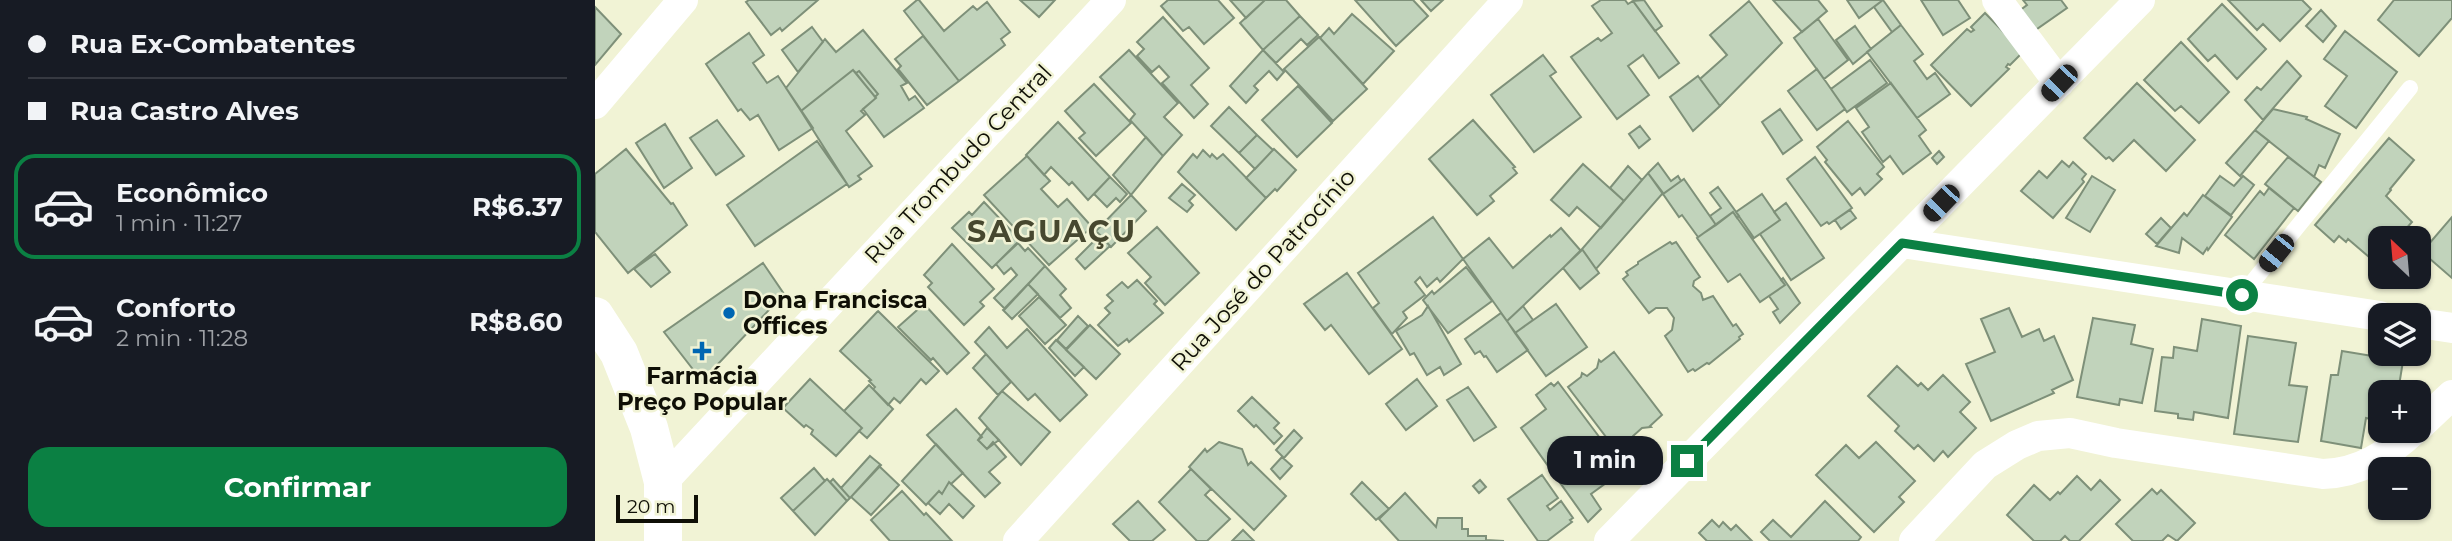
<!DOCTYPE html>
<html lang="pt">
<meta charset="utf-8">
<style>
body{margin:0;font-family:Montserrat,sans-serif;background:#242831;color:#f1f3f6;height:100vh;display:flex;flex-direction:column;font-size:26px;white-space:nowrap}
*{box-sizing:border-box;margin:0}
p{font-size:23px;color:#9ea1a6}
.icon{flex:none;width:38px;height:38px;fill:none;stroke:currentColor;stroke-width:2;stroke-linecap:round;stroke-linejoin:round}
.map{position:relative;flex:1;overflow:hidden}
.details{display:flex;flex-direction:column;background:#171b24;width:595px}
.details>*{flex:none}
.banner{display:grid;align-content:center;height:154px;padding:0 28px;background:#171b24}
.needle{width:46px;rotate:334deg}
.controls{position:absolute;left:1773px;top:226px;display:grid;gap:14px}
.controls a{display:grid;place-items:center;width:63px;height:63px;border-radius:14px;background:#171b24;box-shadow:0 2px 5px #0004;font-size:35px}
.scale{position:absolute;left:21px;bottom:18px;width:82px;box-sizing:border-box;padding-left:7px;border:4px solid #0f0f06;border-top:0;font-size:19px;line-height:24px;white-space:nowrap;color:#0f0f06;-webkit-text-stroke:5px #f1f3d5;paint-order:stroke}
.end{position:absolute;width:32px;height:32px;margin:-16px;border:9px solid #0b8043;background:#fff;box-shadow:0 0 0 4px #fff}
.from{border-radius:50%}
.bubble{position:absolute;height:49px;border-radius:21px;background:#171b24;box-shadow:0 2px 5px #0004;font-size:23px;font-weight:700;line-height:49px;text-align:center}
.car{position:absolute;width:21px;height:42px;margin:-21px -10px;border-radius:9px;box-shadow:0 0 5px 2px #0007;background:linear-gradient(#222 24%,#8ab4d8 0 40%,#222 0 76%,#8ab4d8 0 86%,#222 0)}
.banner b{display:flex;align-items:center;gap:24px;height:66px;font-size:26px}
.banner b+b{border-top:2px solid #363941}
.banner i{width:18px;height:18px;background:#f1f3f6}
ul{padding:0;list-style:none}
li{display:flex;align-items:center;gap:21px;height:105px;margin:0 14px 10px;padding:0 14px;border:4px solid transparent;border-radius:21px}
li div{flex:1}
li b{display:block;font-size:26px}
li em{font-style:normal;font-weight:700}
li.on{border-color:#0b8043}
li>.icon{width:63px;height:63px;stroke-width:1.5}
.button{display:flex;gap:14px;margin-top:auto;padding:14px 28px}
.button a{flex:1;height:80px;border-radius:21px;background:#0b8043;color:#fff;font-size:28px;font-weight:700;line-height:80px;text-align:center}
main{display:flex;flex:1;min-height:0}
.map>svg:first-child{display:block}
.building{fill:#c1d3bb;stroke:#7e9079;stroke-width:2}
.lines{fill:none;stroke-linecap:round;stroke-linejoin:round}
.service{stroke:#fff;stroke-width:16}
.minor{stroke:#fff;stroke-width:30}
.primary{stroke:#fff;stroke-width:38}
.route{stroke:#0b8043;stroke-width:9}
.poi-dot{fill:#0066b2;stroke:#f1f3d5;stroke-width:2.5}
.labels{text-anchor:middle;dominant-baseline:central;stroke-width:5;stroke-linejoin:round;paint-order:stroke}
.street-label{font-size:23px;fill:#0f0f06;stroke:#f1f3d5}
.poi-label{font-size:23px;font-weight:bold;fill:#0f0f06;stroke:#f1f3d5;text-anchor:start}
.district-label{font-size:30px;font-weight:bold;letter-spacing:2px;fill:#47482f;stroke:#f1f3d5}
</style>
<main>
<section class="details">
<div class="banner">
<b><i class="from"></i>Rua Ex-Combatentes</b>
<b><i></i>Rua Castro Alves</b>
</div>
<ul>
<li class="on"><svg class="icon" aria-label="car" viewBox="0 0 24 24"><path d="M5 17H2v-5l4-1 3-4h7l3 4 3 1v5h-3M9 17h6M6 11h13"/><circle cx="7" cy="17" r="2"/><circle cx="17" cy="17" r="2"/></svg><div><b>Econômico</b><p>1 min · 11:27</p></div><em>R$6.37</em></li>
<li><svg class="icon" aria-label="car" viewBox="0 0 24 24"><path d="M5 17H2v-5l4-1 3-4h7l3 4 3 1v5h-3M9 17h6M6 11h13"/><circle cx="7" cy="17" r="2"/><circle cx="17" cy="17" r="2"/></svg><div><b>Conforto</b><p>2 min · 11:28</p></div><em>R$8.60</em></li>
</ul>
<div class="button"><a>Confirmar</a></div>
</section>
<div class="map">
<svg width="1857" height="541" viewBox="0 0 1857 541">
<rect width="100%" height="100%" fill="#f1f3d5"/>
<path class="building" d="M 154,0 L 223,0 L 187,31 L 185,28 L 176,35 L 151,2 Z
M 322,0 L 324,0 L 349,31 L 378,6 L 382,10 L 392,2 L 415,32 L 406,39 L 410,45 L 364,81 L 309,11 Z
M 425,0 L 460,0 L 444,17 Z
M 573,0 L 623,0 L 639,18 L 609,44 L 594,27 L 588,31 L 566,6 Z
M 635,0 L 670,0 L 651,18 Z
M 670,0 L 691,0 L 705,16 L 668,50 L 645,23 Z
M 760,0 L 818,0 L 833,16 L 801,46 Z
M 826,0 L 848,0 L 836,11 Z
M 1006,0 L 1030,0 L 1033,4 L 1038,1 L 1084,63 L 1064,78 L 1048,55 L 1033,66 L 1054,95 L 1022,119 L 976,57 L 1003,38 L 1006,41 L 1017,33 L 997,6 Z
M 1049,0 L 1067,26 L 1060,31 L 1038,1 Z
M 1178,0 L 1223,0 L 1232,11 L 1207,32 Z
M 1252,0 L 1288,0 L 1264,18 Z
M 1288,0 L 1306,25 L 1297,32 L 1279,7 Z
M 1326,0 L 1363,0 L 1375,18 L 1348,35 Z
M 1428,0 L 1466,0 L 1472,8 L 1435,34 L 1420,14 L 1432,5 Z
M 1633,0 L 1707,0 L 1716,9 L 1685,41 L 1668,24 L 1662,30 Z
M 1799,0 L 1857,0 L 1857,18 L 1824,56 L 1783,20 Z
M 1154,1 L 1187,43 L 1125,106 L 1105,79 L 1132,55 L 1115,35 Z
M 1627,4 L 1671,49 L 1642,79 L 1620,55 L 1613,61 L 1593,39 Z
M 0,7 L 26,34 L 0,65 Z
M 1726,10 L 1741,26 L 1728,42 L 1711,26 Z
M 1390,13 L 1428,52 L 1415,65 L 1413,64 L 1411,67 L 1414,69 L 1376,106 L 1336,65 L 1372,29 L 1376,32 L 1379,30 L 1376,27 Z
M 757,14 L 799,51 L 768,84 L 725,38 L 734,28 L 739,34 Z
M 705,16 L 723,35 L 712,45 L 706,39 L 681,63 L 668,50 Z
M 568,17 L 614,68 L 596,85 L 613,104 L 599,118 L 567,83 L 574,77 L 564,66 L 557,72 L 542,56 L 549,49 L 542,42 Z
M 1223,19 L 1253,60 L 1229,79 L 1199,38 Z
M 1306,25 L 1328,54 L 1319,61 L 1332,79 L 1340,73 L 1355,94 L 1322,118 L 1272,52 Z
M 1260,26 L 1276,49 L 1258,64 L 1241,40 Z
M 217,27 L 228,42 L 203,72 L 187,50 Z
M 268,30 L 312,83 L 306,86 L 314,100 L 320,96 L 329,108 L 289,137 L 268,109 L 281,98 L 280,97 L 283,94 L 264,71 L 261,73 L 258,70 L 206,111 L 191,88 L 230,39 L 241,52 Z
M 1750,31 L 1802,72 L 1761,128 L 1730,106 L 1752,76 L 1729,59 Z
M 154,33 L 169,55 L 158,63 L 172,83 L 183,76 L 218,128 L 184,150 L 163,115 L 155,120 L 146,109 L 143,111 L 111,64 Z
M 328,36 L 364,81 L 332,105 L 303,69 L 306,66 L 300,59 Z
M 724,37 L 772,89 L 738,121 L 689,69 Z
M 1586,42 L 1634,92 L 1604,123 L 1586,106 L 1580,111 L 1549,80 Z
M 534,50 L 583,103 L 569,117 L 587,135 L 568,156 L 535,120 L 540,114 L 505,77 Z
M 668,50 L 689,72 L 682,80 L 674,71 L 659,86 L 663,90 L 651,103 L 635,86 Z
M 948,55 L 961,72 L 955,76 L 986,117 L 939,152 L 896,95 Z
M 1275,60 L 1292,83 L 1252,112 L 1236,89 Z
M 1692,61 L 1706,76 L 1668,120 L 1650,100 L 1662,87 L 1666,90 Z
M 1222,69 L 1250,109 L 1222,130 L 1193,91 Z
M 258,70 L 281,98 L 266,111 L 270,115 L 251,131 L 277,166 L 263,176 L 266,179 L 254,187 L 206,111 Z
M 264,71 L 283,94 L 280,97 L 261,73 Z
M 1103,76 L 1125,106 L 1098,131 L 1075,97 Z
M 1296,83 L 1331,130 L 1324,136 L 1336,153 L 1308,174 L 1295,156 L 1288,162 L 1267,132 L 1274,127 L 1261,108 Z
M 1542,83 L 1600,140 L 1571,171 L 1539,140 L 1518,161 L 1514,157 L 1511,159 L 1489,138 Z
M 499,84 L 536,123 L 501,156 L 484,138 L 490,133 L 470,111 Z
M 703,86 L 737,123 L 702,157 L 667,120 Z
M 634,107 L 662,135 L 644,153 L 616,126 Z
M 1185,109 L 1207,140 L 1188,154 L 1167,122 Z
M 1678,109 L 1712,117 L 1711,119 L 1745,134 L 1730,168 L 1724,165 L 1719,177 L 1660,130 Z
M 122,120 L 149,156 L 121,175 L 95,138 Z
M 878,120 L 920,167 L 918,168 L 922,173 L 895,196 L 899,201 L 882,215 L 834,159 Z
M 1253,121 L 1289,167 L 1282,174 L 1287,179 L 1270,195 L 1265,188 L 1257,195 L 1230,162 L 1232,160 L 1222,147 Z
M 463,122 L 515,177 L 493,200 L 477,182 L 474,185 L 456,167 L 449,175 L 431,155 Z
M 70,124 L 97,168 L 69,188 L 41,143 Z
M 1045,126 L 1055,139 L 1044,148 L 1034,134 Z
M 1660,130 L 1674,141 L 1645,176 L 1631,163 Z
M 662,135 L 678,150 L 660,169 L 644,153 Z
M 551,137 L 568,156 L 536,195 L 518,175 Z
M 1794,138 L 1819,160 L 1795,189 L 1796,190 L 1791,196 L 1817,222 L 1803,238 L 1785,238 L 1785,259 L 1781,263 L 1753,239 L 1751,242 L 1744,236 L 1739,242 L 1720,225 Z
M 222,141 L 252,184 L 160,246 L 132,205 Z
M 31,149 L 76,204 L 78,203 L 92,225 L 33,273 L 0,232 L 0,174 Z
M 679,149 L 701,170 L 682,191 L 680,189 L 671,198 L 651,178 Z
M 608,150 L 615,157 L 617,154 L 622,159 L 628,154 L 671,198 L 641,230 L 583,172 L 598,154 L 602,158 Z
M 1344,151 L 1349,157 L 1342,164 L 1337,158 Z
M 432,156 L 455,181 L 446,189 L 463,207 L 472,199 L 497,227 L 454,265 L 389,195 Z
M 1220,157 L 1257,208 L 1234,224 L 1232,222 L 1226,226 L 1192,179 Z
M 1693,157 L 1726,182 L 1703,211 L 1670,184 Z
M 1467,161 L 1474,167 L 1478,162 L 1491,174 L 1487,179 L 1489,182 L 1458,218 L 1426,191 L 1444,171 L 1452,178 Z
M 1063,163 L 1076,181 L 1083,176 L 1086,181 L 1068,194 L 1053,173 Z
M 988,164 L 1029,201 L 1006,228 L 982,207 L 974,216 L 956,200 Z
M 1033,166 L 1047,180 L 1029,201 L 1015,188 Z
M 1053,173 L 1068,193 L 1001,269 L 987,249 Z
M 1497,176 L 1520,190 L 1495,232 L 1471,218 Z
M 1625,176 L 1639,186 L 1648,176 L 1659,185 L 1636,215 L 1610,196 Z
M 515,177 L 532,194 L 525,202 L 521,198 L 512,207 L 499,194 Z
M 1089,179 L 1121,225 L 1103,237 L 1087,215 L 1084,217 L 1068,194 Z
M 587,184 L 600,195 L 594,201 L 598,205 L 592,212 L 574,198 Z
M 1123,187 L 1144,216 L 1142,218 L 1138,212 L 1121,225 L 1115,216 L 1126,208 L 1115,193 Z
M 1674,188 L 1699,208 L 1659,259 L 1630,235 L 1665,191 L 1669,195 Z
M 1167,194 L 1185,220 L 1159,238 L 1141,212 Z
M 536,195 L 551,211 L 516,247 L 501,231 Z
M 1608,195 L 1637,217 L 1613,250 L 1612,248 L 1608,254 L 1587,238 L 1584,253 L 1561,246 L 1589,213 L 1592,216 Z
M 389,202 L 425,240 L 397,268 L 357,228 L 374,212 L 377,215 Z
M 1191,203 L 1229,258 L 1196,280 L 1165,234 L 1185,220 L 1179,212 Z
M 1255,210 L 1261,218 L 1246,229 L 1240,220 Z
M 1138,212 L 1190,285 L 1165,302 L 1145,274 L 1133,282 L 1102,238 Z
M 838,217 L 868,259 L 845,282 L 842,278 L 832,287 L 825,277 L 820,282 L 830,295 L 808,312 L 812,318 L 797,334 L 778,308 L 784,303 L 763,273 Z
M 1857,217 L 1857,278 L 1827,252 Z
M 1566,218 L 1576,228 L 1562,244 L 1551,234 Z
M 562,227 L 604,273 L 570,305 L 550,283 L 556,277 L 533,253 Z
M 966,228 L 986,251 L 912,321 L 868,259 L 894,238 L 918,268 L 955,235 L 956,237 Z
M 505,235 L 515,246 L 490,269 L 481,259 Z
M 1075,242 L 1077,244 L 1081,242 L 1105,277 L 1099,281 L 1098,286 L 1106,293 L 1108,300 L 1118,296 L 1138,326 L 1141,324 L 1148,334 L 1144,337 L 1145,339 L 1114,364 L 1112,363 L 1100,371 L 1098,369 L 1093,372 L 1070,336 L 1077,330 L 1079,318 L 1072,308 L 1061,308 L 1054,313 L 1028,279 L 1033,275 L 1031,272 L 1043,264 L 1043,262 Z
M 423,243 L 430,251 L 433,248 L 450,266 L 410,309 L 399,298 L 422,275 L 416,268 L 409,274 L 401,264 Z
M 357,244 L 399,289 L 385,302 L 389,306 L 369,325 L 333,287 L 337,283 L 329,275 Z
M 987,249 L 1004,273 L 985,289 L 968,268 Z
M 60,254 L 75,272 L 56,287 L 39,269 Z
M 168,263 L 189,294 L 107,381 L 69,332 Z
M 450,266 L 471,289 L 465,295 L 476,308 L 465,318 L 433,284 Z
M 871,267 L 897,301 L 853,333 L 828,300 L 837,291 L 839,294 Z
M 752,273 L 807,349 L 774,374 L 736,325 L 730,330 L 709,304 Z
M 1188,278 L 1205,303 L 1185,323 L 1178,312 L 1183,309 L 1174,296 L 1190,285 L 1186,280 Z
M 542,280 L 562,301 L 559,304 L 568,313 L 534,342 L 532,339 L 523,346 L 503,325 L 515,313 L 510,308 L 518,301 L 512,295 L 527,282 L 533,288 Z
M 433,284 L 443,294 L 417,319 L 408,310 Z
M 444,297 L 471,325 L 450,344 L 424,316 Z
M 329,304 L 374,353 L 352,374 L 338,358 L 336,360 L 303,327 Z
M 961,304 L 992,347 L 951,376 L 920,333 Z
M 833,306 L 866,364 L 849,375 L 845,367 L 832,375 L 819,353 L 815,355 L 801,331 L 827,315 Z
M 928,306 L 938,320 L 920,333 L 912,321 Z
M 1414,308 L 1427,337 L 1444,329 L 1449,341 L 1459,336 L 1478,380 L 1457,390 L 1459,393 L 1396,421 L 1371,364 L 1400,352 L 1386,319 Z
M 283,311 L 344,371 L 331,384 L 326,379 L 305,403 L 299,398 L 293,405 L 278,389 L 280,387 L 274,381 L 276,380 L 245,351 Z
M 906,313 L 933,350 L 902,372 L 891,356 L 889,357 L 885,351 L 880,354 L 870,339 Z
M 483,316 L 493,326 L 471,349 L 462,340 Z
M 1498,318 L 1540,325 L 1536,344 L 1558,349 L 1547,403 L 1525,399 L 1524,405 L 1482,397 Z
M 1607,319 L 1646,326 L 1633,418 L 1599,412 L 1598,420 L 1583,418 L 1583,414 L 1560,411 L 1567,357 L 1578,358 L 1579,347 L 1602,351 Z
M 495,325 L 525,354 L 501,379 L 471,350 Z
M 394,327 L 412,348 L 432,329 L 492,395 L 465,421 L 440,394 L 433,400 L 380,342 Z
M 1653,336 L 1701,343 L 1694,385 L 1712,387 L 1703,442 L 1639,434 Z
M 461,340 L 489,367 L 480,376 L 454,348 Z
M 1747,351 L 1808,361 L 1803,392 L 1785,392 L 1785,421 L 1771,418 L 1766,448 L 1726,441 L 1736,375 L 1743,375 Z
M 1019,352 L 1067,415 L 1055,426 L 1056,427 L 1047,428 L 1038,436 L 1039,440 L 1036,443 L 1034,440 L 1021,450 L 973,387 L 986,377 L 987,373 L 992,376 L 1002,368 L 1004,360 L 1006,362 Z
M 391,354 L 416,382 L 403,395 L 378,368 Z
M 1302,366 L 1323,386 L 1326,383 L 1333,390 L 1348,375 L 1375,402 L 1365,412 L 1381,428 L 1353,457 L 1348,451 L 1339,461 L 1323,445 L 1319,449 L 1300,431 L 1304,426 L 1273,396 Z
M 215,379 L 267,428 L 241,456 L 216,434 L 218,430 L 211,425 L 209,427 L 188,408 Z
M 822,379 L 842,406 L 811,430 L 791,404 Z
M 963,382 L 1029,470 L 996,494 L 1006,509 L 993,522 L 926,428 L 951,409 L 941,395 L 956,383 L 959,386 Z
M 274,385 L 298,409 L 272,438 L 264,431 L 267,428 L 249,411 Z
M 873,387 L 901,427 L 879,441 L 852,400 Z
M 407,391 L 455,432 L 426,465 L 384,418 Z
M 657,397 L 684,423 L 679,428 L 687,436 L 679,444 L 661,425 L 659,427 L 643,411 Z
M 361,409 L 387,437 L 383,440 L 392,449 L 398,442 L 411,457 L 394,472 L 405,483 L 390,497 L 332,435 Z
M 392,428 L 404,440 L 392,449 L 383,440 Z
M 699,430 L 707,438 L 689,458 L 681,450 Z
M 624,442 L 647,449 L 653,465 L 656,462 L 691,496 L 659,530 L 594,467 L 610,449 L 612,452 Z
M 1281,442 L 1320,481 L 1304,497 L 1309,502 L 1279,532 L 1221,475 L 1251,445 L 1264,458 Z
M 341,444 L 368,473 L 356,484 L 354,482 L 347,494 L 344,491 L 331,505 L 307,481 Z
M 275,456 L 286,465 L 255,498 L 246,488 Z
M 687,457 L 697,466 L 685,479 L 676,469 Z
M 284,466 L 304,485 L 276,515 L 256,497 Z
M 219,468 L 230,481 L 198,511 L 186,498 Z
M 596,469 L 616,489 L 610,495 L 635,519 L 612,541 L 602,541 L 564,502 Z
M 947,475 L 963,498 L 952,506 L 955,510 L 966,501 L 978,518 L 975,520 L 977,522 L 952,541 L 943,541 L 913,499 Z
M 1482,476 L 1496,490 L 1505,480 L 1525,500 L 1484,541 L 1475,541 L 1470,536 L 1465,541 L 1439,541 L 1412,515 L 1439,485 L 1455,500 L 1463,492 L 1465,494 Z
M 232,479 L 252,501 L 220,535 L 198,511 Z
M 238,479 L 255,498 L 252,501 L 235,482 Z
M 885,480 L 891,487 L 884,493 L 878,486 Z
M 354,482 L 379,506 L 368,518 L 354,504 L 345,514 L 333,503 L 344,491 L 347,494 Z
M 767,482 L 794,509 L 781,520 L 756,494 Z
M 1557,489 L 1562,494 L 1566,490 L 1600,523 L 1582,541 L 1573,535 L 1567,541 L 1538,541 L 1521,524 Z
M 307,491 L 329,515 L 331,513 L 357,541 L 295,541 L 276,520 Z
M 810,493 L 841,527 L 843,518 L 867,518 L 867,529 L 873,529 L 873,536 L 891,536 L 891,540 L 909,541 L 804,541 L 784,519 Z
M 543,501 L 570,530 L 557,541 L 535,541 L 518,524 Z
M 1230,501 L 1266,537 L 1263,541 L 1175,541 L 1166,532 L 1178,520 L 1196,537 Z
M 1117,520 L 1124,527 L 1128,522 L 1136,530 L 1141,525 L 1157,541 L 1112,541 L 1104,533 Z
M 648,530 L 659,541 L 637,541 Z"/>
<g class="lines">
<path class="service" d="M 1647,295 L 1815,88"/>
<path class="minor" d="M 1402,0 L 1464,83
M 0,104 L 88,0
M 1307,243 L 1785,316
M 1824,323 L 1857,328
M 1824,426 L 1857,395
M 68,482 L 516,0
M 423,541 L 913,0
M 1014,541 L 1545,0
M 1319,541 L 1390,465 L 1422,445 L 1443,436 L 1475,433 L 1521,443 L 1728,474 C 1765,473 1792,455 1819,430"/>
<path class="primary" d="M 0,316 L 24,353 L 54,428 L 68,482 L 68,541"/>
</g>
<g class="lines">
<path class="route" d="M 1092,461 L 1307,243 L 1647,295"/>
</g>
<g class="poi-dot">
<circle cx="134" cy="313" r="7"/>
<path d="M103.5 340.5h7v7h7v7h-7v7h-7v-7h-7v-7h7z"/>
</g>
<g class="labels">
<g class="street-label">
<text transform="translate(363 164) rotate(-47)">Rua Trombudo Central</text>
<text transform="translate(668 270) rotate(-48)">Rua José do Patrocínio</text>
</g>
<g class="poi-label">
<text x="148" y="300">Dona Francisca<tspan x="148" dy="26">Offices</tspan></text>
<text x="107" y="376" text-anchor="middle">Farmácia<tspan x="107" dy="26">Preço Popular</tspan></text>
</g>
<g class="district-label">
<text x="457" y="231">SAGUAÇU</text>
</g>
</g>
</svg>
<div class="controls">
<a><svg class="needle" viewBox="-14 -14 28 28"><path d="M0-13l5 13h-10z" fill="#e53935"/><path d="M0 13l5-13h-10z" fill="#9ea1a6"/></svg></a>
<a><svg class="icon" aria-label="layers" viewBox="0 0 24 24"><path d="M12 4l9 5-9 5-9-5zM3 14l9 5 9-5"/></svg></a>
<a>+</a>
<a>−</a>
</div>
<div class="scale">20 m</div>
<i class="end from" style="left:1647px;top:295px"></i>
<i class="end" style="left:1092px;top:461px"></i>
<div class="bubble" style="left:952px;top:436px;width:116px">1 min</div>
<i class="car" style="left:1464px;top:83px;rotate:224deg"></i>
<i class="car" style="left:1346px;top:203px;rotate:224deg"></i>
<i class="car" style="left:1681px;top:253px;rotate:219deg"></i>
</div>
</main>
